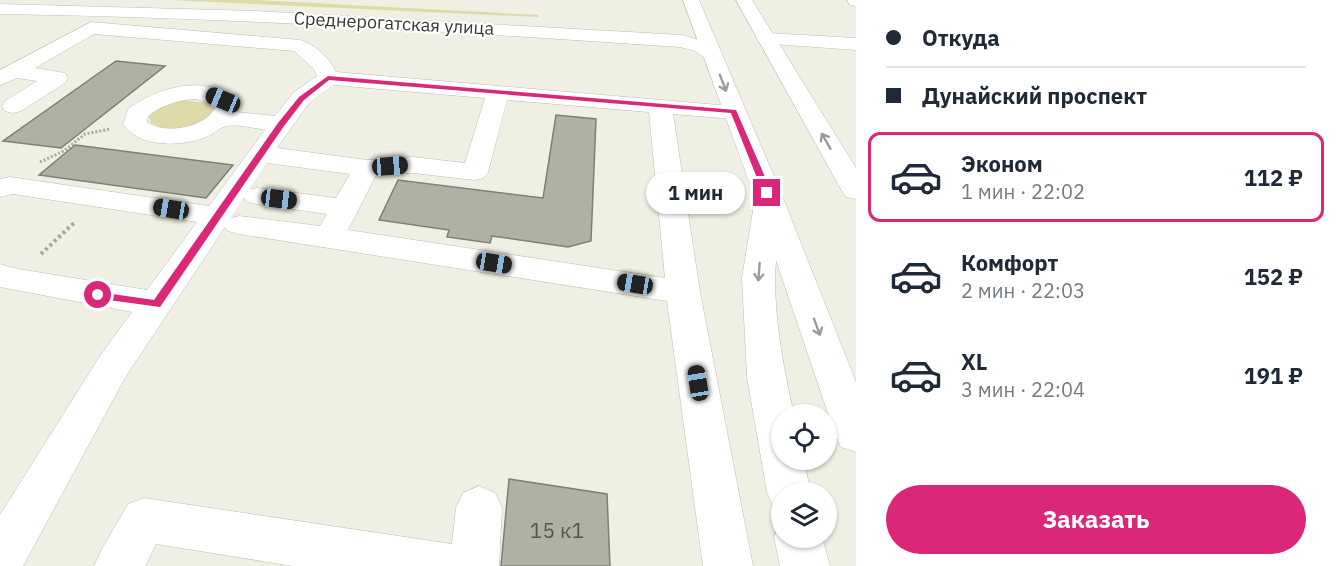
<!DOCTYPE html>
<html lang="ru">
<meta charset="utf-8">
<style>
body{margin:0;font-family:"IBM Plex Sans",sans-serif;background:#f2f2f3;color:#1f2937;height:100vh;display:flex;flex-direction:column;font-size:22px;white-space:nowrap}
*{box-sizing:border-box;margin:0}
p{font-size:20px;color:#747a83}
.icon{flex:none;width:33px;height:33px;fill:none;stroke:currentColor;stroke-width:2;stroke-linecap:round;stroke-linejoin:round}
.map{position:relative;flex:1;overflow:hidden}
.sheet{display:flex;flex-direction:column;background:#fff;width:480px}
.sheet>*{flex:none}
.hud{display:grid;align-content:center;height:132px;padding:0 30px;background:#fff}
.fabs{position:absolute;left:771px;top:404px;display:grid;gap:12px}
.fabs a{display:grid;place-items:center;width:66px;height:66px;border-radius:50%;background:#fff;box-shadow:0 2px 4px #0004;font-size:30px}
.end{position:absolute;width:27px;height:27px;margin:-14px;border:8px solid #db2777;background:#fff;box-shadow:0 0 0 3px #fff}
.from{border-radius:50%}
.bubble{position:absolute;height:42px;border-radius:21px;background:#fff;box-shadow:0 2px 4px #0004;font-size:20px;font-weight:700;line-height:42px;text-align:center}
.car{position:absolute;width:18px;height:36px;margin:-18px -9px;border-radius:8px;box-shadow:0 0 4px 2px #0007;background:linear-gradient(#222 24%,#8ab4d8 0 40%,#222 0 76%,#8ab4d8 0 86%,#222 0)}
.hud b{display:flex;align-items:center;gap:21px;height:57px;font-size:22px}
.hud b+b{border-top:2px solid #e0e1e3}
.hud i{width:15px;height:15px;background:#1f2937}
ul{padding:0;list-style:none}
li{display:flex;align-items:center;gap:18px;height:90px;margin:0 12px 9px;padding:0 18px;border:3px solid transparent;border-radius:12px}
li div{flex:1}
li b{display:block;font-size:22px}
li em{font-style:normal;font-weight:700}
li.current{border-color:#db2777}
li>.icon{width:54px;height:54px;stroke-width:1.5}
.action{display:flex;gap:12px;margin-top:auto;padding:12px 30px}
.action a{flex:1;height:69px;border-radius:36px;background:#db2777;color:#fff;font-size:24px;font-weight:700;line-height:69px;text-align:center}
main{display:flex;flex:1;min-height:0}
.map>svg:first-child{display:block}
.green{fill:#dddaa7}
.building{fill:#b1b0a4;stroke:#7f7e73;stroke-width:1.5}
.lines{fill:none;stroke-linecap:round;stroke-linejoin:round}
.minor-casing{stroke:#bdbcb0;stroke-width:1}
.major-casing{stroke:#bdbcb0;stroke-width:1}
.path-far1{stroke:#a9a89f;stroke-width:3;stroke-dasharray:2 2;stroke-linecap:butt}
.path{stroke:#a9a89f;stroke-width:4;stroke-dasharray:3 3;stroke-linecap:butt}
.minor{fill:#fff;fill-rule:evenodd}
.major{fill:#fff;fill-rule:evenodd}
.oneway{stroke:#9b9b98}
.route{fill:#db2777}
.labels{text-anchor:middle;dominant-baseline:central;stroke-width:4.5;stroke-linejoin:round;paint-order:stroke}
.far-street-label{font-size:18px;fill:#373732;stroke:#fff}
.near-number-label{font-size:21px;fill:#56554e}
</style>
<main>
<div class="map">
<svg width="856" height="566" viewBox="0 0 856 566">
<rect width="100%" height="100%" fill="#f0efe3"/>
<path class="green" d="M 169,0 L 256,0 L 538,15 L 538,17 Z
M 182,100 L 207,103 L 213,108 C 207,132 168,133 151,123 L 149,116 L 156,109 Z"/>
<path class="building" d="M 116,61 L 165,66 L 61,148 L 3,141 Z
M 556,115 L 596,119 L 591,241 L 568,247 L 492,236 L 490,243 L 447,237 L 449,230 L 379,220 L 398,180 L 543,198 Z
M 75,145 L 233,165 L 206,198 L 39,175 Z
M 509,479 L 607,494 L 610,566 L 501,566 Z"/>
<g class="lines">
<g class="minor-casing">
<path id="minor" d="M 847,0 L 856,0 L 856,6 L 850,5 Z
M 0,4 L 256,11 L 682,35 L 709,43 L 722,54 L 719,58 L 705,58 L 695,51 L 680,47 C 454,32 227,17 0,14 Z
M 91,22 L 300,40 C 313,43 331,59 336,72 L 742,107 L 746,112 L 742,117 L 734,119 L 673,114 L 700,292 L 753,566 L 703,566 L 667,301 L 239,234 L 228,231 L 225,227 L 126,376 L 23,566 L 0,566 L 0,515 L 100,356 L 132,312 L 0,287 L 0,264 L 18,269 L 147,290 L 197,222 L 13,194 L 0,197 L 0,179 L 10,177 L 209,206 L 265,130 C 254,128 238,124 227,126 C 220,127 213,135 206,137 C 181,147 139,148 123,124 L 128,109 C 158,87 213,70 239,107 L 236,112 L 275,116 L 293,93 L 317,76 L 314,69 L 294,51 L 94,34 L 35,68 L 65,73 L 68,78 L 65,83 L 21,111 L 13,113 L 5,111 L 2,106 L 5,101 L 37,81 L 17,78 L 0,85 L 0,70 ZM 333,85 L 485,98 L 465,163 L 413,157 L 367,160 L 277,148 L 309,103 ZM 196,99 L 211,103 L 215,108 C 205,128 164,135 147,122 L 148,116 C 162,105 178,100 196,99 ZM 507,100 L 649,112 L 665,278 L 348,230 L 376,175 L 413,173 L 475,180 L 484,178 L 488,172 ZM 267,163 L 350,174 L 336,198 L 257,188 L 250,189 ZM 244,198 L 247,202 L 257,204 L 327,214 L 320,226 L 239,216 L 231,218 Z
M 767,33 L 856,38 L 856,50 L 760,43 L 757,39 L 760,35 Z
M 479,486 L 495,493 L 502,508 L 499,566 L 293,566 L 156,544 L 145,566 L 94,566 L 102,549 L 128,504 L 144,498 L 452,544 L 456,508 L 463,493 Z"/>
</g>
<g class="major-casing">
<path id="major" d="M 683,0 L 699,0 L 781,193 L 856,382 L 856,452 L 841,447 L 835,434 L 776,260 C 772,307 783,368 794,414 L 782,414 L 782,459 L 803,459 L 811,492 L 782,492 L 782,510 L 773,507 L 767,492 L 747,377 L 742,278 L 755,198 Z
M 736,0 L 752,0 L 856,168 L 856,199 L 846,197 L 842,191 Z
M 781,521 L 782,537 L 822,537 L 830,566 L 780,566 L 774,537 Z"/>
</g>
<path class="path-far1" d="M 40,162 L 64,151 L 85,134 L 110,129"/>
<path class="path" d="M 41,254 L 75,222"/>
<use href="#minor" class="minor"/>
<use href="#major" class="major"/>
</g>
<defs><path id="oneway-shaft" d="M-6 0H5M1.5-3L5.5 0L1.5 3" fill="none" stroke-width="1.6" stroke-linecap="round" stroke-linejoin="round" transform="scale(1.5)"/></defs>
<g class="oneway">
<use href="#oneway-shaft" transform="translate(723 83) rotate(69)"/>
<use href="#oneway-shaft" transform="translate(826 141) rotate(-120)"/>
<use href="#oneway-shaft" transform="translate(759 272) rotate(94)"/>
<use href="#oneway-shaft" transform="translate(817 327) rotate(70)"/>
</g>
<path class="route" d="M 328,76 L 736,110 L 772,193 L 767,196 L 763,193 L 731,113 L 329,80 L 304,100 L 284,126 L 160,307 L 94,298 L 94,293 L 98,292 L 154,300 L 278,123 L 299,97 Z"/>
<g class="labels">
<g class="far-street-label">
<text transform="translate(394 23) rotate(3)">Среднерогатская улица</text>
</g>
<g class="near-number-label">
<text x="557" y="530">15 к1</text>
</g>
</g>
</svg>
<div class="fabs">
<a><svg class="icon" aria-label="locate" viewBox="0 0 24 24"><circle cx="12" cy="12" r="6"/><path d="M12 2v4M12 18v4M2 12h4M18 12h4"/></svg></a>
<a><svg class="icon" aria-label="layers" viewBox="0 0 24 24"><path d="M12 4l9 5-9 5-9-5zM3 14l9 5 9-5"/></svg></a>
</div>
<i class="end from" style="left:98px;top:295px"></i>
<i class="end" style="left:767px;top:193px"></i>
<div class="bubble" style="left:646px;top:172px;width:99px">1 мин</div>
<i class="car" style="left:223px;top:100px;rotate:293deg"></i>
<i class="car" style="left:390px;top:166px;rotate:86deg"></i>
<i class="car" style="left:279px;top:199px;rotate:97deg"></i>
<i class="car" style="left:171px;top:209px;rotate:279deg"></i>
<i class="car" style="left:494px;top:263px;rotate:99deg"></i>
<i class="car" style="left:635px;top:284px;rotate:279deg"></i>
<i class="car" style="left:698px;top:383px;rotate:351deg"></i>
</div>
<section class="sheet">
<div class="hud">
<b><i class="from"></i>Откуда</b>
<b><i></i>Дунайский проспект</b>
</div>
<ul>
<li class="current"><svg class="icon" aria-label="car" viewBox="0 0 24 24"><path d="M5 17H2v-5l4-1 3-4h7l3 4 3 1v5h-3M9 17h6M6 11h13"/><circle cx="7" cy="17" r="2"/><circle cx="17" cy="17" r="2"/></svg><div><b>Эконом</b><p>1 мин · 22:02</p></div><em>112 ₽</em></li>
<li><svg class="icon" aria-label="car" viewBox="0 0 24 24"><path d="M5 17H2v-5l4-1 3-4h7l3 4 3 1v5h-3M9 17h6M6 11h13"/><circle cx="7" cy="17" r="2"/><circle cx="17" cy="17" r="2"/></svg><div><b>Комфорт</b><p>2 мин · 22:03</p></div><em>152 ₽</em></li>
<li><svg class="icon" aria-label="car" viewBox="0 0 24 24"><path d="M5 17H2v-5l4-1 3-4h7l3 4 3 1v5h-3M9 17h6M6 11h13"/><circle cx="7" cy="17" r="2"/><circle cx="17" cy="17" r="2"/></svg><div><b>XL</b><p>3 мин · 22:04</p></div><em>191 ₽</em></li>
</ul>
<div class="action"><a>Заказать</a></div>
</section>
</main>
